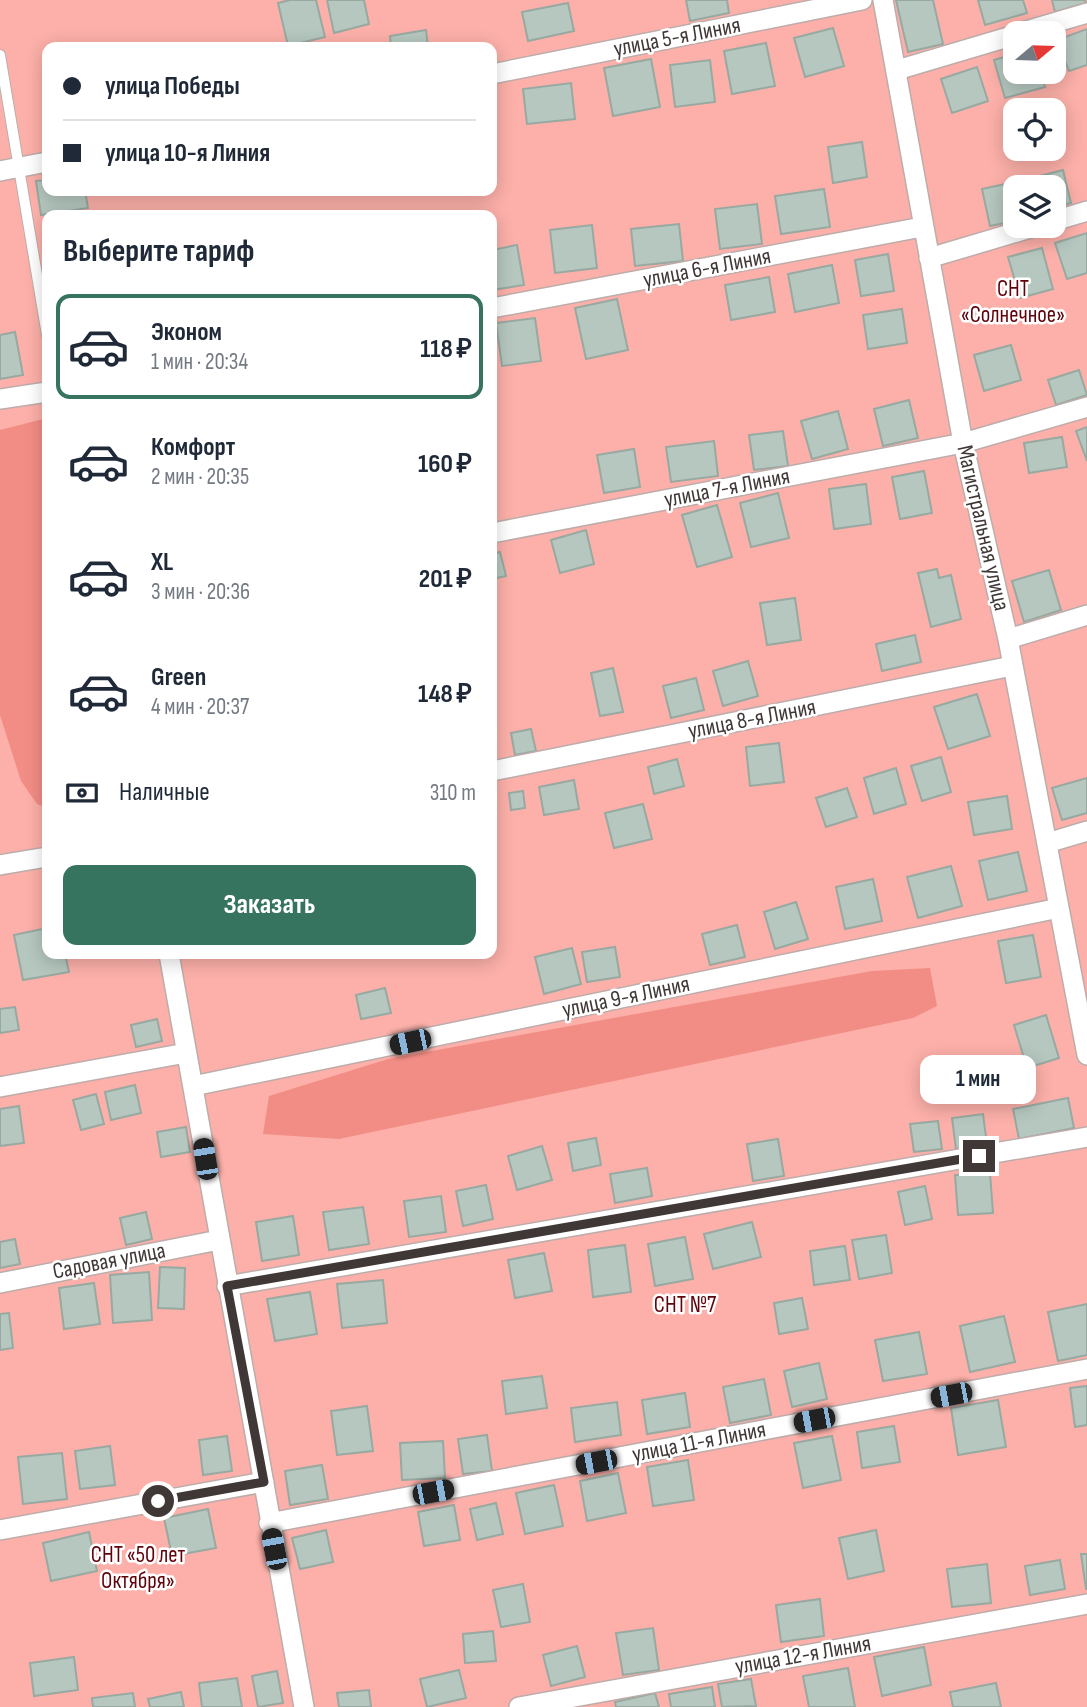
<!DOCTYPE html>
<html lang="ru">
<meta charset="utf-8">
<style>
body{margin:0;font-family:"Sofia Sans Condensed",sans-serif;background:#f2f2f3;color:#1f2937;height:100vh;display:flex;flex-direction:column;font-size:26px;white-space:nowrap}
*{box-sizing:border-box;margin:0}
p{font-size:23px;color:#747a83}
.icon{flex:none;width:38px;height:38px;fill:none;stroke:currentColor;stroke-width:2;stroke-linecap:round;stroke-linejoin:round}
.map{position:relative;flex:1;overflow:hidden}
.sheet{position:absolute;left:42px;top:210px;width:455px;height:749px;display:flex;flex-direction:column;background:#fff;border-radius:14px;box-shadow:0 4px 18px #0003}
.sheet>*{flex:none}
.banner{position:absolute;left:42px;top:42px;width:455px;height:154px;border-radius:14px;box-shadow:0 4px 18px #0003;display:grid;align-content:center;height:154px;padding:0 21px;background:#fff}
.needle{width:46px;rotate:71deg}
.buttons{position:absolute;left:1003px;top:21px;display:grid;gap:14px}
.buttons a{display:grid;place-items:center;width:63px;height:63px;border-radius:14px;background:#fff;box-shadow:0 4px 18px #0003;font-size:35px}
.end{position:absolute;width:32px;height:32px;margin:-16px;border:9px solid #403837;background:#fff;box-shadow:0 0 0 4px #fff}
.from{border-radius:50%}
.bubble{position:absolute;height:49px;border-radius:14px;background:#fff;box-shadow:0 4px 18px #0003;font-size:23px;font-weight:700;line-height:49px;text-align:center}
.car{position:absolute;width:21px;height:42px;margin:-21px -10px;border-radius:9px;box-shadow:0 0 5px 2px #0007;background:linear-gradient(#222 24%,#8ab4d8 0 40%,#222 0 76%,#8ab4d8 0 86%,#222 0)}
.banner b{display:flex;align-items:center;gap:24px;height:66px;font-size:26px}
.banner b+b{border-top:2px solid #e0e1e3}
.banner i{width:18px;height:18px;background:#1f2937}
ul{padding:0;list-style:none}
li{display:flex;align-items:center;gap:21px;height:105px;margin:0 14px 10px;padding:0 7px;border:4px solid transparent;border-radius:14px}
li div{flex:1}
li b{display:block;font-size:26px}
li em{font-style:normal;font-weight:700}
li.current{border-color:#37745f}
li>.icon{width:63px;height:63px;stroke-width:1.5}
h2{padding:0 21px;font-size:32px;line-height:84px}
.pay{display:flex;align-items:center;gap:18px;height:77px;padding:0 21px;font-size:26px}
.pay p{margin-inline-start:auto}
.action{display:flex;gap:14px;margin-top:auto;padding:14px 21px}
.action a{flex:1;height:80px;border-radius:14px;background:#37745f;color:#fff;font-size:28px;font-weight:700;line-height:80px;text-align:center}
.map>svg:first-child{display:block}
.green{fill:#fcb0a9;fill-rule:evenodd}
.water{fill:#f28d85}
.building{fill:#b5c7bf;stroke:#97a9a1;stroke-width:2}
.lines{fill:none;stroke-linecap:round;stroke-linejoin:round}
.lane-casing{stroke:#beacaa;stroke-width:12}
.street-casing{stroke:#beacaa;stroke-width:22}
.lane{stroke:#fff;stroke-width:10}
.street{stroke:#fff;stroke-width:19}
.route{stroke:#403837;stroke-width:9}
.labels{text-anchor:middle;dominant-baseline:central;stroke-width:5;stroke-linejoin:round;paint-order:stroke}
.street-label{font-size:23px;fill:#403837;stroke:#fff}
.park-label{font-size:23px;fill:#61030b;stroke:#fff}
</style>
<div class="map">
<svg width="1087" height="1707" viewBox="0 0 1087 1707">
<rect width="100%" height="100%" fill="#fdf5f4"/>
<path class="green" d="M 0,0 L 1087,0 L 1087,1707 L 0,1707 ZM 1015,33 L 1054,33 L 1054,72 L 1015,72 ZM 47,47 L 492,47 L 492,191 L 47,191 ZM 1015,110 L 1054,110 L 1054,149 L 1015,149 ZM 1015,187 L 1054,187 L 1054,226 L 1015,226 ZM 47,215 L 492,215 L 492,954 L 47,954 Z"/>
<path class="water" d="M 47,418 L 47,808 L 37,804 L 21,781 L 0,715 L 0,430 Z
M 930,968 L 937,1006 L 913,1018 L 339,1139 L 263,1134 L 269,1096 L 388,1059 L 872,971 Z"/>
<path class="building" d="M 290,0 L 316,0 L 325,37 L 288,46 L 278,3 Z
M 327,0 L 364,0 L 369,24 L 334,33 Z
M 686,0 L 727,0 L 729,13 L 690,21 Z
M 896,0 L 933,0 L 943,44 L 908,52 Z
M 978,0 L 1023,0 L 1027,13 L 985,25 Z
M 1052,0 L 1085,0 L 1086,3 L 1055,12 Z
M 568,3 L 574,31 L 528,41 L 522,12 Z
M 833,28 L 844,66 L 805,77 L 794,38 Z
M 1087,29 L 1087,65 L 1069,71 L 1057,40 Z
M 426,30 L 428,47 L 391,47 L 390,36 Z
M 766,43 L 775,86 L 732,94 L 724,51 Z
M 1015,54 L 1015,72 L 1040,72 L 1045,87 L 1005,98 L 994,60 Z
M 651,59 L 660,107 L 613,116 L 604,68 Z
M 710,60 L 715,102 L 675,107 L 670,65 Z
M 977,67 L 988,101 L 952,113 L 941,79 Z
M 571,83 L 575,119 L 527,124 L 523,89 Z
M 862,142 L 867,177 L 833,183 L 828,147 Z
M 1063,170 L 1071,203 L 1054,207 L 1054,187 L 1034,187 L 1032,178 Z
M 47,180 L 47,191 L 85,191 L 88,208 L 41,215 L 36,181 Z
M 1010,183 L 1015,221 L 990,226 L 982,189 Z
M 824,189 L 830,227 L 781,234 L 775,196 Z
M 757,204 L 762,244 L 720,249 L 715,209 Z
M 679,224 L 683,261 L 635,266 L 631,229 Z
M 592,225 L 597,268 L 555,273 L 550,230 Z
M 1087,233 L 1087,273 L 1067,279 L 1055,243 Z
M 517,245 L 524,285 L 492,290 L 492,250 Z
M 1042,248 L 1053,289 L 1020,298 L 1008,257 Z
M 888,254 L 894,291 L 861,296 L 855,260 Z
M 832,265 L 839,303 L 795,312 L 788,274 Z
M 769,277 L 775,312 L 731,320 L 725,285 Z
M 617,299 L 628,350 L 586,359 L 575,308 Z
M 902,309 L 907,343 L 868,349 L 863,315 Z
M 535,318 L 541,361 L 502,366 L 496,323 Z
M 15,332 L 23,375 L 0,379 L 0,335 Z
M 1011,345 L 1021,380 L 984,391 L 974,355 Z
M 1079,370 L 1087,395 L 1056,405 L 1048,380 Z
M 909,400 L 918,438 L 883,446 L 874,409 Z
M 838,411 L 848,449 L 812,459 L 801,421 Z
M 1087,427 L 1087,461 L 1076,431 Z
M 783,431 L 788,466 L 754,470 L 749,435 Z
M 1062,437 L 1067,467 L 1029,473 L 1024,443 Z
M 714,441 L 718,476 L 671,482 L 666,447 Z
M 634,449 L 640,487 L 604,493 L 597,455 Z
M 924,471 L 932,513 L 900,519 L 892,477 Z
M 866,484 L 871,524 L 834,529 L 829,489 Z
M 778,493 L 789,538 L 751,547 L 740,503 Z
M 717,505 L 732,557 L 697,567 L 682,515 Z
M 586,530 L 594,564 L 560,573 L 551,540 Z
M 500,552 L 506,576 L 492,579 L 492,554 Z
M 937,569 L 939,578 L 951,575 L 961,619 L 931,627 L 918,573 Z
M 1049,570 L 1061,610 L 1024,622 L 1012,581 Z
M 795,598 L 801,640 L 767,645 L 760,603 Z
M 915,635 L 921,662 L 882,671 L 876,644 Z
M 748,661 L 758,696 L 723,706 L 713,671 Z
M 613,668 L 623,712 L 600,716 L 591,673 Z
M 696,678 L 704,710 L 671,718 L 663,686 Z
M 977,694 L 990,736 L 948,749 L 934,707 Z
M 531,729 L 536,751 L 515,755 L 511,733 Z
M 779,743 L 784,782 L 750,786 L 746,747 Z
M 941,757 L 951,792 L 922,801 L 911,766 Z
M 677,759 L 684,786 L 654,794 L 648,767 Z
M 896,768 L 906,804 L 874,814 L 864,778 Z
M 1087,778 L 1087,813 L 1062,820 L 1052,788 Z
M 574,780 L 579,809 L 544,815 L 539,787 Z
M 847,788 L 857,817 L 826,827 L 816,798 Z
M 523,791 L 525,808 L 511,810 L 509,793 Z
M 1007,796 L 1012,829 L 974,835 L 968,802 Z
M 643,804 L 652,839 L 614,848 L 605,813 Z
M 1018,852 L 1027,891 L 988,900 L 979,861 Z
M 951,866 L 962,906 L 918,918 L 907,877 Z
M 873,879 L 882,921 L 845,929 L 836,887 Z
M 796,902 L 808,939 L 775,949 L 764,912 Z
M 737,925 L 745,957 L 710,965 L 702,934 Z
M 47,928 L 47,954 L 65,954 L 69,972 L 23,980 L 14,935 Z
M 1033,935 L 1041,977 L 1006,983 L 998,941 Z
M 615,947 L 620,977 L 587,982 L 582,952 Z
M 572,948 L 581,984 L 544,994 L 535,957 Z
M 385,988 L 391,1013 L 361,1019 L 356,995 Z
M 15,1007 L 19,1030 L 0,1033 L 0,1009 Z
M 1046,1015 L 1059,1058 L 1027,1068 L 1014,1025 Z
M 157,1019 L 162,1041 L 136,1047 L 131,1025 Z
M 135,1085 L 141,1113 L 111,1120 L 105,1092 Z
M 96,1094 L 104,1124 L 81,1130 L 73,1100 Z
M 1068,1098 L 1074,1128 L 1019,1139 L 1013,1109 Z
M 19,1106 L 24,1143 L 0,1146 L 0,1109 Z
M 983,1114 L 987,1145 L 956,1149 L 952,1118 Z
M 938,1121 L 942,1149 L 914,1152 L 910,1124 Z
M 186,1127 L 190,1152 L 161,1157 L 157,1132 Z
M 596,1138 L 601,1165 L 573,1171 L 568,1143 Z
M 778,1139 L 784,1176 L 753,1181 L 747,1144 Z
M 542,1146 L 552,1180 L 517,1190 L 508,1156 Z
M 647,1168 L 652,1196 L 615,1203 L 610,1174 Z
M 990,1173 L 993,1213 L 958,1215 L 955,1175 Z
M 486,1185 L 493,1219 L 463,1226 L 456,1191 Z
M 925,1186 L 932,1219 L 905,1225 L 898,1192 Z
M 441,1196 L 446,1232 L 409,1237 L 404,1201 Z
M 363,1207 L 369,1244 L 329,1250 L 323,1212 Z
M 146,1212 L 152,1239 L 126,1245 L 120,1218 Z
M 293,1216 L 299,1255 L 262,1261 L 256,1222 Z
M 752,1222 L 761,1257 L 713,1269 L 704,1234 Z
M 886,1235 L 892,1273 L 859,1279 L 852,1240 Z
M 685,1237 L 693,1279 L 655,1286 L 648,1244 Z
M 15,1239 L 20,1264 L 0,1268 L 0,1242 Z
M 625,1245 L 631,1292 L 593,1297 L 588,1250 Z
M 845,1246 L 850,1280 L 814,1285 L 810,1251 Z
M 544,1253 L 552,1291 L 515,1298 L 508,1260 Z
M 160,1267 L 185,1268 L 184,1309 L 158,1308 Z
M 149,1272 L 152,1320 L 113,1323 L 110,1275 Z
M 383,1280 L 387,1323 L 342,1328 L 337,1284 Z
M 94,1283 L 100,1324 L 64,1329 L 59,1288 Z
M 310,1292 L 317,1334 L 275,1341 L 267,1299 Z
M 802,1298 L 808,1329 L 779,1334 L 774,1303 Z
M 1087,1304 L 1087,1355 L 1058,1361 L 1048,1312 Z
M 9,1313 L 13,1348 L 0,1350 L 0,1314 Z
M 1004,1316 L 1015,1362 L 970,1372 L 960,1326 Z
M 919,1332 L 927,1374 L 883,1381 L 875,1340 Z
M 819,1363 L 827,1399 L 792,1407 L 784,1371 Z
M 542,1376 L 547,1408 L 506,1414 L 502,1381 Z
M 764,1379 L 771,1415 L 730,1423 L 723,1387 Z
M 1087,1386 L 1087,1425 L 1075,1427 L 1070,1388 Z
M 685,1393 L 690,1427 L 647,1434 L 642,1400 Z
M 998,1400 L 1006,1447 L 958,1455 L 951,1408 Z
M 617,1402 L 621,1435 L 575,1442 L 571,1408 Z
M 367,1406 L 373,1451 L 337,1455 L 331,1411 Z
M 894,1426 L 900,1462 L 862,1468 L 857,1432 Z
M 487,1435 L 492,1471 L 463,1474 L 458,1439 Z
M 227,1436 L 232,1471 L 203,1475 L 199,1440 Z
M 832,1436 L 841,1480 L 803,1488 L 794,1443 Z
M 443,1441 L 445,1478 L 402,1480 L 400,1443 Z
M 110,1446 L 115,1485 L 80,1489 L 75,1451 Z
M 62,1453 L 67,1499 L 23,1504 L 18,1457 Z
M 688,1460 L 694,1500 L 653,1506 L 647,1467 Z
M 322,1465 L 328,1499 L 290,1505 L 285,1471 Z
M 618,1473 L 626,1513 L 587,1521 L 580,1481 Z
M 554,1485 L 563,1526 L 525,1534 L 516,1493 Z
M 496,1503 L 503,1534 L 477,1540 L 470,1509 Z
M 454,1505 L 460,1540 L 424,1546 L 418,1512 Z
M 208,1509 L 216,1548 L 172,1556 L 164,1518 Z
M 326,1530 L 333,1562 L 300,1569 L 292,1538 Z
M 876,1530 L 884,1571 L 848,1579 L 839,1538 Z
M 89,1532 L 97,1571 L 51,1581 L 43,1543 Z
M 1081,1554 L 1087,1554 L 1087,1589 L 1086,1589 Z
M 1060,1560 L 1065,1589 L 1030,1595 L 1025,1566 Z
M 987,1564 L 991,1603 L 952,1607 L 947,1569 Z
M 523,1584 L 530,1622 L 501,1627 L 493,1590 Z
M 820,1599 L 824,1636 L 781,1642 L 776,1605 Z
M 653,1628 L 659,1670 L 623,1675 L 616,1633 Z
M 493,1631 L 496,1661 L 465,1663 L 463,1634 Z
M 577,1646 L 585,1677 L 551,1686 L 543,1655 Z
M 924,1647 L 931,1685 L 882,1696 L 874,1657 Z
M 74,1657 L 78,1690 L 34,1696 L 30,1663 Z
M 848,1668 L 855,1707 L 809,1707 L 803,1676 Z
M 459,1670 L 466,1698 L 427,1707 L 420,1679 Z
M 277,1671 L 283,1703 L 258,1707 L 252,1676 Z
M 237,1678 L 242,1707 L 202,1707 L 199,1683 Z
M 751,1679 L 756,1706 L 722,1707 L 718,1684 Z
M 996,1683 L 1001,1707 L 953,1707 L 950,1692 Z
M 712,1687 L 715,1707 L 671,1707 L 669,1694 Z
M 369,1690 L 371,1707 L 339,1707 L 337,1693 Z
M 181,1692 L 184,1707 L 150,1707 L 148,1699 Z
M 133,1693 L 135,1707 L 93,1707 L 92,1698 Z
M 655,1693 L 659,1707 L 616,1707 L 615,1702 Z"/>
<g class="lines">
<g class="lane-casing">
<path id="lane" d="M 0,55 L 47,335"/>
</g>
<g class="street-casing">
<path id="street" d="M 883,0 L 963,443 L 1008,639 L 1087,1055
M 1019,33 L 1087,13
M 897,70 L 1015,35
M 492,74 L 862,0
M 0,171 L 47,162
M 1054,221 L 1087,211
M 929,258 L 1037,226
M 492,308 L 922,227
M 0,399 L 47,392
M 492,533 L 963,443 L 1087,407
M 1008,639 L 1087,615
M 492,771 L 1012,666
M 1047,843 L 1087,831
M 0,865 L 47,857
M 169,954 L 304,1707
M 193,1086 L 1059,908
M 0,1087 L 186,1053
M 0,1283 L 219,1240
M 227,1286 L 1087,1137
M 269,1523 L 1087,1369
M 0,1530 L 264,1482
M 519,1707 L 1087,1604"/>
</g>
<use href="#lane" class="lane"/>
<use href="#street" class="street"/>
</g>
<g class="lines">
<path class="route" d="M 158,1501 L 264,1482 L 227,1286 L 979,1156"/>
</g>
<g class="labels">
<g class="street-label">
<text transform="translate(677 37) rotate(-11)">улица 5-я Линия</text>
<text transform="translate(707 268) rotate(-11)">улица 6-я Линия</text>
<text transform="translate(727 488) rotate(-11)">улица 7-я Линия</text>
<text transform="translate(983 528) rotate(77)">Магистральная улица</text>
<text transform="translate(752 719) rotate(-11)">улица 8-я Линия</text>
<text transform="translate(626 997) rotate(-12)">улица 9-я Линия</text>
<text transform="translate(109 1261) rotate(-11)">Садовая улица</text>
<text transform="translate(699 1442) rotate(-11)">улица 11-я Линия</text>
<text transform="translate(803 1655) rotate(-10)">улица 12-я Линия</text>
</g>
<g class="park-label">
<text x="1013" y="289">СНТ<tspan x="1013" dy="26">«Солнечное»</tspan></text>
<text x="685" y="1305">СНТ №7</text>
<text x="138" y="1555">СНТ «50 лет<tspan x="138" dy="26">Октября»</tspan></text>
</g>
</g>
</svg>
<div class="buttons">
<a><svg class="needle" viewBox="-14 -14 28 28"><path d="M0-13l5 13h-10z" fill="#e53935"/><path d="M0 13l5-13h-10z" fill="#747a83"/></svg></a>
<a><svg class="icon" aria-label="locate" viewBox="0 0 24 24"><circle cx="12" cy="12" r="6"/><path d="M12 2v4M12 18v4M2 12h4M18 12h4"/></svg></a>
<a><svg class="icon" aria-label="layers" viewBox="0 0 24 24"><path d="M12 4l9 5-9 5-9-5zM3 14l9 5 9-5"/></svg></a>
</div>
<i class="end from" style="left:158px;top:1501px"></i>
<i class="end" style="left:979px;top:1156px"></i>
<div class="bubble" style="left:920px;top:1055px;width:116px">1 мин</div>
<i class="car" style="left:410px;top:1042px;rotate:258deg"></i>
<i class="car" style="left:205px;top:1159px;rotate:351deg"></i>
<i class="car" style="left:951px;top:1395px;rotate:259deg"></i>
<i class="car" style="left:814px;top:1420px;rotate:259deg"></i>
<i class="car" style="left:596px;top:1462px;rotate:259deg"></i>
<i class="car" style="left:433px;top:1492px;rotate:79deg"></i>
<i class="car" style="left:274px;top:1549px;rotate:349deg"></i>
<div class="banner">
<b><i class="from"></i>улица Победы</b>
<b><i></i>улица 10-я Линия</b>
</div>
<section class="sheet">
<h2>Выберите тариф</h2>
<ul>
<li class="current"><svg class="icon" aria-label="car" viewBox="0 0 24 24"><path d="M5 17H2v-5l4-1 3-4h7l3 4 3 1v5h-3M9 17h6M6 11h13"/><circle cx="7" cy="17" r="2"/><circle cx="17" cy="17" r="2"/></svg><div><b>Эконом</b><p>1 мин · 20:34</p></div><em>118 ₽</em></li>
<li><svg class="icon" aria-label="car" viewBox="0 0 24 24"><path d="M5 17H2v-5l4-1 3-4h7l3 4 3 1v5h-3M9 17h6M6 11h13"/><circle cx="7" cy="17" r="2"/><circle cx="17" cy="17" r="2"/></svg><div><b>Комфорт</b><p>2 мин · 20:35</p></div><em>160 ₽</em></li>
<li><svg class="icon" aria-label="car" viewBox="0 0 24 24"><path d="M5 17H2v-5l4-1 3-4h7l3 4 3 1v5h-3M9 17h6M6 11h13"/><circle cx="7" cy="17" r="2"/><circle cx="17" cy="17" r="2"/></svg><div><b>XL</b><p>3 мин · 20:36</p></div><em>201 ₽</em></li>
<li><svg class="icon" aria-label="car" viewBox="0 0 24 24"><path d="M5 17H2v-5l4-1 3-4h7l3 4 3 1v5h-3M9 17h6M6 11h13"/><circle cx="7" cy="17" r="2"/><circle cx="17" cy="17" r="2"/></svg><div><b>Green</b><p>4 мин · 20:37</p></div><em>148 ₽</em></li>
</ul>
<div class="pay"><svg class="icon" aria-label="cash" viewBox="0 0 24 24"><path d="M3 7h18v10H3z"/><circle cx="12" cy="12" r="2"/></svg>Наличные<p>310 m</p></div>
<div class="action"><a>Заказать</a></div>
</section>
</div>
